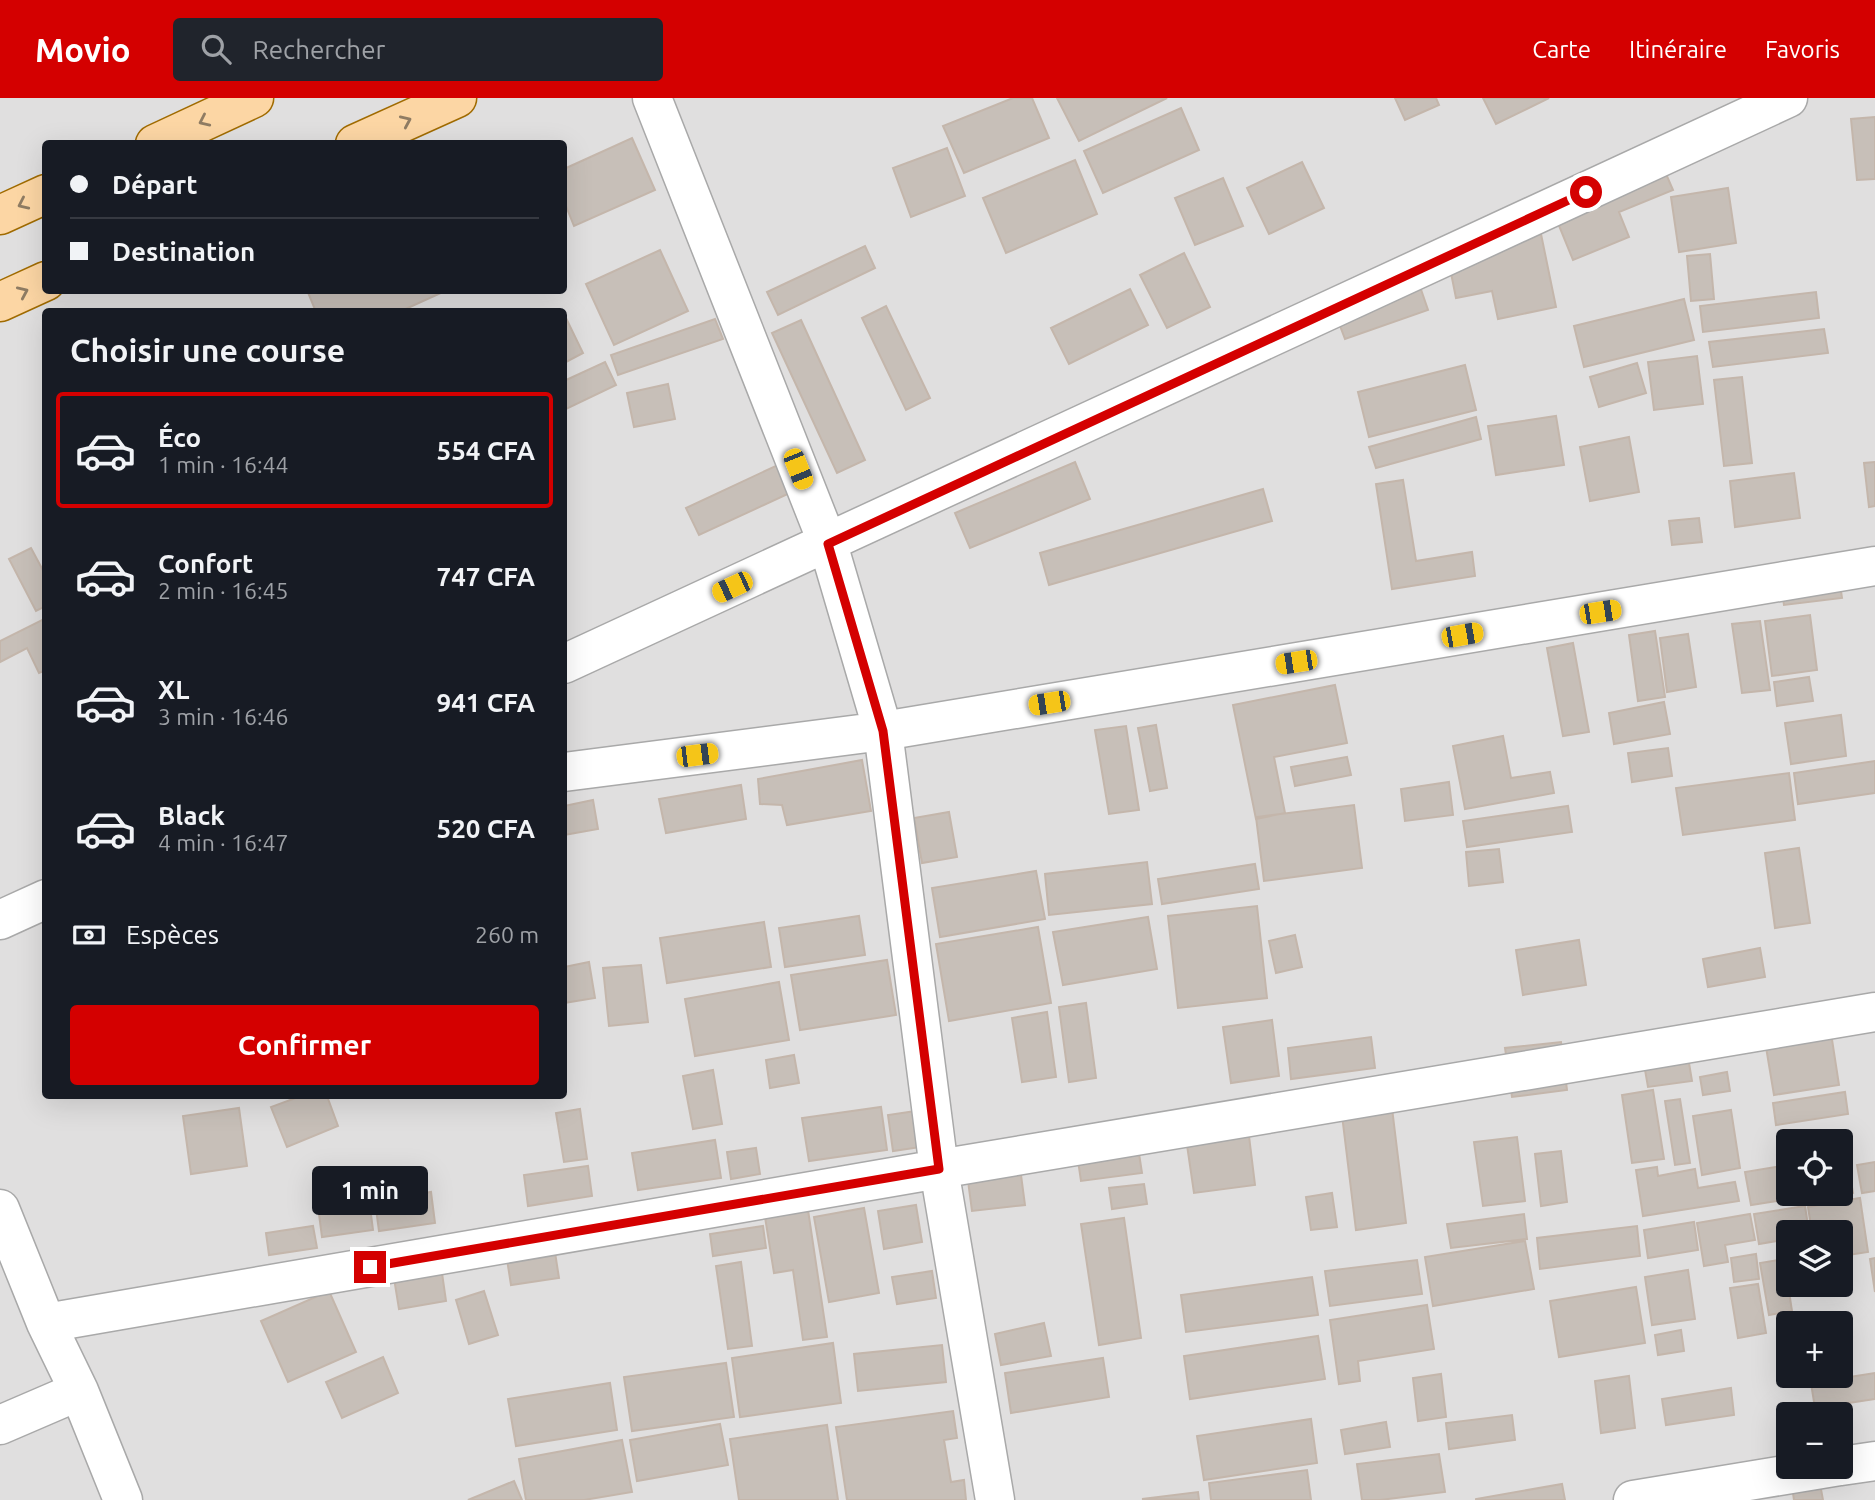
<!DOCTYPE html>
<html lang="fr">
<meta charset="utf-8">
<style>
body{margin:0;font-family:Ubuntu,sans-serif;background:#20242c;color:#f1f3f6;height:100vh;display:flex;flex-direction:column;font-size:26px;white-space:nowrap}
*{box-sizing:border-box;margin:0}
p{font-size:23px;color:#9ea1a6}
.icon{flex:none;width:38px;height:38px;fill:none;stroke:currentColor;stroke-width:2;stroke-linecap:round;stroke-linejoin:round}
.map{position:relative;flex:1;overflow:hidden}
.panel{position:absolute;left:42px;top:210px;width:525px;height:791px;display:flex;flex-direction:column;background:#171b24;border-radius:7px;box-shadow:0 7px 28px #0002}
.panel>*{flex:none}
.top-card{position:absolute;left:42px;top:42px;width:525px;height:154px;border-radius:7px;box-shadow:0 7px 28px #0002;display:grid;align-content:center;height:154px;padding:0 28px;background:#171b24}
.controls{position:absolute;left:1776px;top:1031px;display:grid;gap:14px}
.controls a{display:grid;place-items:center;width:77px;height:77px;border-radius:7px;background:#171b24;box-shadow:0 7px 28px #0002;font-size:35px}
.end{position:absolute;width:32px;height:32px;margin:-16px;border:9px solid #d40000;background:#fff;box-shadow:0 0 0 4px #fff}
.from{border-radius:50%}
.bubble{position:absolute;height:49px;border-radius:7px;background:#171b24;box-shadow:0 7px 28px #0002;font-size:23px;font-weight:700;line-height:49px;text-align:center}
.car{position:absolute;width:21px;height:42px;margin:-21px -10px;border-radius:9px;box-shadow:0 0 5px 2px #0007;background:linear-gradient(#f5c518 24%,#345 0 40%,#f5c518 0 76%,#345 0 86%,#f5c518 0)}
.top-card b{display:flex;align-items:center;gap:24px;height:66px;font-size:26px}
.top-card b+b{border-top:2px solid #363941}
.top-card i{width:18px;height:18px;background:#f1f3f6}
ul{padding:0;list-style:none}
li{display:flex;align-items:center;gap:21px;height:116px;margin:0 14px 10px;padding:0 14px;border:4px solid transparent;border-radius:7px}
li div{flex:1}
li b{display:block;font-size:26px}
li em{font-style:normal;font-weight:700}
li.selected{border-color:#d40000}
li>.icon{width:63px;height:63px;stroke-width:1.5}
h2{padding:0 28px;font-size:32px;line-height:84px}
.pay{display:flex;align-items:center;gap:18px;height:77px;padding:0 28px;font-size:26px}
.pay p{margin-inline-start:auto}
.button{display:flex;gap:14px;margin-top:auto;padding:14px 28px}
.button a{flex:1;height:80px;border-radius:7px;background:#d40000;color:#fff;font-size:28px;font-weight:700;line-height:80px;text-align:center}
header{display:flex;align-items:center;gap:42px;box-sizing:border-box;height:98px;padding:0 35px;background:#d40000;color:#fff}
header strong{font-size:33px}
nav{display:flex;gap:38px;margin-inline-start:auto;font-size:24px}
.search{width:490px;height:63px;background:#20242c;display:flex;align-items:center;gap:18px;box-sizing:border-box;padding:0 24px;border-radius:7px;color:#9ea1a6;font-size:26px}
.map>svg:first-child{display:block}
.residential{fill:#e0dfdf;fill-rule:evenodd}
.building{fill:#c7bfb8;stroke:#c4b6ab;stroke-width:2}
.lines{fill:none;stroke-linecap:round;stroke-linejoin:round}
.street-casing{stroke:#a9a9a9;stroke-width:41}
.primary-casing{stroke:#a06b00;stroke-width:41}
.street{stroke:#fff;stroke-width:38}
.primary{stroke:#fcd6a4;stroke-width:38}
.oneway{stroke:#8f7c63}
.route{stroke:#d40000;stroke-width:9}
</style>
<header>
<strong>Movio</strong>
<div class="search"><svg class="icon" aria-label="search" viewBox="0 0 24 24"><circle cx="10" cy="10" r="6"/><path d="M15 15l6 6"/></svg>Rechercher</div>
<nav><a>Carte</a><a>Itinéraire</a><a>Favoris</a></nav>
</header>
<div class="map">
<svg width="1875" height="1402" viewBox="0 0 1875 1402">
<rect width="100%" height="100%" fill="#f2efe9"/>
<path class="residential" d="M 0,0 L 1875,0 L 1875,1402 L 0,1402 ZM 46,46 L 564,46 L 564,192 L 46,192 ZM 46,214 L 564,214 L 564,998 L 46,998 ZM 1788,1043 L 1841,1043 L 1841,1096 L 1788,1096 ZM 1788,1134 L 1841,1134 L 1841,1186 L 1788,1186 ZM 1788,1225 L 1841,1225 L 1841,1278 L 1788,1278 ZM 1788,1316 L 1841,1316 L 1841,1368 L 1788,1368 Z"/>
<path class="building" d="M 1013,0 L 1032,0 L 1049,40 L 964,75 L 943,28 Z
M 1057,0 L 1167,0 L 1079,43 Z
M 1395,0 L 1436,0 L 1439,7 L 1405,22 Z
M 1483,0 L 1549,0 L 1496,26 Z
M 1181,10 L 1199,52 L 1103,95 L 1084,53 Z
M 1875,19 L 1875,81 L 1857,82 L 1851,21 Z
M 632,40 L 655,92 L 574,128 L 564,103 L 564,71 Z
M 947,50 L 965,98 L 911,119 L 893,70 Z
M 1075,62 L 1097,116 L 1006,155 L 983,100 Z
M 1660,62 L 1673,92 L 1619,114 L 1629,139 L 1573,162 L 1551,108 Z
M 1302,64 L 1324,110 L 1269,136 L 1247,90 Z
M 1223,80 L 1243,128 L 1195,147 L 1175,100 Z
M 1728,90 L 1736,145 L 1679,154 L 1671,99 Z
M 1541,136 L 1556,209 L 1498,221 L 1492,193 L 1456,200 L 1447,155 Z
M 865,148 L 875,170 L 778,217 L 767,194 Z
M 660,152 L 688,213 L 614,247 L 586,186 Z
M 1184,155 L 1210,209 L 1167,230 L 1140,177 Z
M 1710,156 L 1714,201 L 1691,203 L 1687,158 Z
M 1415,174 L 1428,212 L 1345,241 L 1331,204 Z
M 1130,191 L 1148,227 L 1069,266 L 1051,230 Z
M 307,192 L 442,192 L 443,194 L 399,214 L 316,214 Z
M 1816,194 L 1819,220 L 1703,234 L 1700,208 Z
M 1684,201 L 1694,242 L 1584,269 L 1574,228 Z
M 886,208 L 930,300 L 906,312 L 862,220 Z
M 564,216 L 583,255 L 564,265 Z
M 715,221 L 723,241 L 618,277 L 611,257 Z
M 801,222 L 865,362 L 837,375 L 772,235 Z
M 1824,231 L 1828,255 L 1713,269 L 1709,244 Z
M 1697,258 L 1703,306 L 1654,312 L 1648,264 Z
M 605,264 L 616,287 L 564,312 L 564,283 Z
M 1637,265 L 1646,295 L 1599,309 L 1590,279 Z
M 1465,267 L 1476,312 L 1369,339 L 1358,294 Z
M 1742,279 L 1752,365 L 1724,368 L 1714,282 Z
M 668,286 L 675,321 L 634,329 L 627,295 Z
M 1556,318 L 1564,367 L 1496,377 L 1488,328 Z
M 1476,319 L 1481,341 L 1376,370 L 1369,349 Z
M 1629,339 L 1639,394 L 1590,403 L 1580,349 Z
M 1075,364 L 1090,401 L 970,450 L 955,415 Z
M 1875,364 L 1875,408 L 1869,409 L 1864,365 Z
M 780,366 L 792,394 L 699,437 L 686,410 Z
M 1794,375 L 1800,420 L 1735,429 L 1730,383 Z
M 1403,382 L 1416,463 L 1472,454 L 1475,478 L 1392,491 L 1376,386 Z
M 1263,391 L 1272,423 L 1049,487 L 1040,455 Z
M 1699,420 L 1702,444 L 1672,447 L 1669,423 Z
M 31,450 L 46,478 L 46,508 L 36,513 L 9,461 Z
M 1838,473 L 1842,500 L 1784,507 L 1780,481 Z
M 1810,517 L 1817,572 L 1772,578 L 1765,523 Z
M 46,520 L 46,572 L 39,575 L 27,550 L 0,564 L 0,543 Z
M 1760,523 L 1770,592 L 1742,595 L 1732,526 Z
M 1655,533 L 1665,599 L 1638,603 L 1629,537 Z
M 1688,536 L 1696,589 L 1667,594 L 1660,540 Z
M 1573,545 L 1589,634 L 1563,638 L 1547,550 Z
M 1809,579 L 1813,603 L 1777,608 L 1774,584 Z
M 1335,587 L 1347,645 L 1274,659 L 1285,715 L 1256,721 L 1233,607 Z
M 1664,604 L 1670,636 L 1614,646 L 1609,615 Z
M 1841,617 L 1846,658 L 1791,666 L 1785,625 Z
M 1156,627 L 1167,690 L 1150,693 L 1138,630 Z
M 1126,628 L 1139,712 L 1109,716 L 1095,632 Z
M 1503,638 L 1511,680 L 1550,674 L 1554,695 L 1465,711 L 1453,648 Z
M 1668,650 L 1672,678 L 1632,684 L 1628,655 Z
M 1347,659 L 1351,677 L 1295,688 L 1291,669 Z
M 862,662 L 871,713 L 787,727 L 782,707 L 760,706 L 758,681 Z
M 1875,663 L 1875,695 L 1798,706 L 1794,675 Z
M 1789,675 L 1795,722 L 1683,737 L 1676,690 Z
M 1449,684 L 1453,717 L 1405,723 L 1401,691 Z
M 741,687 L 746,721 L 666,735 L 659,701 Z
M 593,702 L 598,731 L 564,737 L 564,708 Z
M 1354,707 L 1362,770 L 1264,783 L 1256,719 Z
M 1568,708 L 1572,734 L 1467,749 L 1463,723 Z
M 949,714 L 957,759 L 922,765 L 914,720 Z
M 1799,750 L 1810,825 L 1775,830 L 1765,755 Z
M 1499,751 L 1503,784 L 1469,788 L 1466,754 Z
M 1147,764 L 1152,806 L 1049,817 L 1045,776 Z
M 1255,766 L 1259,791 L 1162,806 L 1158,781 Z
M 1036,773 L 1045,821 L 940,839 L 932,790 Z
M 1257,808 L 1267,900 L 1178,910 L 1168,818 Z
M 859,818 L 865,857 L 785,869 L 779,830 Z
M 1148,819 L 1157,871 L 1063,887 L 1053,834 Z
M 764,824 L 771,869 L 667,885 L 660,840 Z
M 1038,829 L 1051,905 L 949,923 L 936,846 Z
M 1295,837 L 1302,869 L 1276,875 L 1269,843 Z
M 1579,842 L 1586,887 L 1523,897 L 1516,852 Z
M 1760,850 L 1765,879 L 1708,889 L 1703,861 Z
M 887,862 L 896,917 L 800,932 L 791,877 Z
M 589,864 L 595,900 L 564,905 L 564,869 Z
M 641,867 L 648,924 L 609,928 L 603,870 Z
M 779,884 L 789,942 L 695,958 L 685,901 Z
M 1086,905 L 1096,980 L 1069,984 L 1059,909 Z
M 1827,909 L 1839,987 L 1774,997 L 1761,919 Z
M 1047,914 L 1056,979 L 1022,984 L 1012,920 Z
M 1272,922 L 1279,978 L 1231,985 L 1223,929 Z
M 1371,939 L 1375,970 L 1291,981 L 1288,950 Z
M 1561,944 L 1567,992 L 1512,999 L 1505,950 Z
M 794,957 L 799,985 L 770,990 L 766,962 Z
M 1688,959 L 1692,983 L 1648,989 L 1644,966 Z
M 713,972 L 722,1026 L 693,1031 L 683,978 Z
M 1727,974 L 1730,993 L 1703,997 L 1700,979 Z
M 1653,992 L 1664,1061 L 1632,1065 L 1622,997 Z
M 1845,994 L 1848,1016 L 1776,1027 L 1773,1005 Z
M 301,998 L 327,998 L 338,1028 L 287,1049 L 271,1009 Z
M 1680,1001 L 1690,1065 L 1675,1067 L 1665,1003 Z
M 881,1009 L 887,1052 L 809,1063 L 802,1020 Z
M 239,1010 L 247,1068 L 191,1076 L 183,1018 Z
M 1392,1010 L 1406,1125 L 1356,1132 L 1342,1017 Z
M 580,1011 L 587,1061 L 564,1064 L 556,1015 Z
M 1731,1012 L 1740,1070 L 1702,1077 L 1693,1018 Z
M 916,1013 L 921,1049 L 893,1053 L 888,1017 Z
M 1249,1038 L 1255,1087 L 1194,1095 L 1187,1047 Z
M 1517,1039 L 1525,1103 L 1483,1108 L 1474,1044 Z
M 715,1042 L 721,1080 L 638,1092 L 632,1055 Z
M 1138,1049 L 1142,1075 L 1081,1083 L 1077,1056 Z
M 756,1050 L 760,1076 L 731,1081 L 727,1054 Z
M 1561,1053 L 1567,1104 L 1541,1108 L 1535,1056 Z
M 1875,1064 L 1875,1093 L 1862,1095 L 1857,1067 Z
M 1788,1067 L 1788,1096 L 1802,1096 L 1803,1099 L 1751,1107 L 1745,1074 Z
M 588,1068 L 592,1098 L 528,1108 L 524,1077 Z
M 1657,1069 L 1658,1078 L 1695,1071 L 1698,1090 L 1735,1084 L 1739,1103 L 1643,1118 L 1636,1072 Z
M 1849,1072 L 1853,1095 L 1813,1101 L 1812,1096 L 1841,1096 L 1841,1073 Z
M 1021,1077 L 1025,1107 L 972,1113 L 968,1083 Z
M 1144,1086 L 1147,1106 L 1112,1111 L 1109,1090 Z
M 431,1094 L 435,1125 L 379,1133 L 375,1103 Z
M 1332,1095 L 1337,1129 L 1311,1132 L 1306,1099 Z
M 1860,1100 L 1868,1154 L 1841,1158 L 1841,1134 L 1812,1134 L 1808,1109 Z
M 916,1107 L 922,1144 L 884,1151 L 878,1113 Z
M 1805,1108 L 1809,1134 L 1788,1134 L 1788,1141 L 1759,1146 L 1754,1116 Z
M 370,1109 L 373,1132 L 322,1139 L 319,1116 Z
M 864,1110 L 879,1195 L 829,1204 L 814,1119 Z
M 808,1112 L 827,1239 L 803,1242 L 793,1172 L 774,1175 L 765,1119 Z
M 1524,1116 L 1527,1141 L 1451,1150 L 1447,1126 Z
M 1750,1116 L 1755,1142 L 1725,1147 L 1728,1164 L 1704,1168 L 1697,1125 Z
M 1124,1120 L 1141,1240 L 1099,1247 L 1081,1126 Z
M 1694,1124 L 1698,1152 L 1648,1160 L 1644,1132 Z
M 313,1128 L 317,1150 L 269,1157 L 266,1135 Z
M 763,1128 L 766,1150 L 713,1158 L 710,1136 Z
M 1637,1128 L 1640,1158 L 1540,1171 L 1537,1140 Z
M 1525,1143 L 1534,1191 L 1433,1208 L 1425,1159 Z
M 554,1148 L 559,1180 L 511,1187 L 506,1155 Z
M 1756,1156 L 1759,1181 L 1734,1184 L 1731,1160 Z
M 1875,1160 L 1875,1194 L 1870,1161 Z
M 1784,1161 L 1792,1213 L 1769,1217 L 1760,1165 Z
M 1417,1162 L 1422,1196 L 1330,1208 L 1325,1173 Z
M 741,1164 L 752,1248 L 728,1251 L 716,1168 Z
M 441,1168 L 446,1203 L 399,1211 L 393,1174 Z
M 1688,1172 L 1695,1221 L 1652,1227 L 1645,1179 Z
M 932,1173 L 936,1200 L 897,1206 L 892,1179 Z
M 1312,1179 L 1318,1217 L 1186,1234 L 1181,1197 Z
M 1758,1186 L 1766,1235 L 1738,1240 L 1730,1190 Z
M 1636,1189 L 1645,1245 L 1559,1259 L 1550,1203 Z
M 329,1193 L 356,1254 L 288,1284 L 261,1223 Z
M 484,1193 L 498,1237 L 469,1246 L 456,1202 Z
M 1427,1207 L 1434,1251 L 1358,1263 L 1360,1283 L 1339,1286 L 1330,1222 Z
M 1044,1225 L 1051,1258 L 1001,1267 L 995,1236 Z
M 1681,1232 L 1684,1253 L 1658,1257 L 1655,1237 Z
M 1318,1238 L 1325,1281 L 1190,1301 L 1184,1258 Z
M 833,1245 L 841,1305 L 740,1319 L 732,1260 Z
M 942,1247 L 946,1284 L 858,1293 L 854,1256 Z
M 383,1259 L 398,1295 L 342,1320 L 326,1284 Z
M 1103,1260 L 1109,1299 L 1011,1315 L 1005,1275 Z
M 726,1265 L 734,1319 L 632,1333 L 624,1279 Z
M 1875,1275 L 1875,1301 L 1815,1310 L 1811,1285 Z
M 1441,1276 L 1446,1319 L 1418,1323 L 1413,1280 Z
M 1629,1278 L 1635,1330 L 1601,1335 L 1595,1283 Z
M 610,1285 L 617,1332 L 516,1348 L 508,1301 Z
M 1731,1290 L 1734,1317 L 1666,1327 L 1662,1301 Z
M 953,1313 L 957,1340 L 944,1342 L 951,1384 L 964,1382 L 966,1402 L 847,1402 L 836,1329 Z
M 1512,1317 L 1515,1342 L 1449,1351 L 1446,1325 Z
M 1311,1321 L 1317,1365 L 1204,1382 L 1197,1338 Z
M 1386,1324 L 1390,1349 L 1345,1356 L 1341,1332 Z
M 720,1326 L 728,1367 L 637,1383 L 630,1342 Z
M 827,1327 L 838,1402 L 739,1402 L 730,1341 Z
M 622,1342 L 632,1394 L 584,1402 L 526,1402 L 519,1361 Z
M 1439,1356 L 1445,1394 L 1380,1402 L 1362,1402 L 1357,1366 Z
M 1789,1368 L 1818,1375 L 1823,1402 L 1794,1402 Z
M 1307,1372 L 1311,1402 L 1211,1402 L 1209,1385 Z
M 514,1383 L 522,1402 L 468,1402 Z
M 1562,1386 L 1565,1402 L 1476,1402 L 1476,1401 Z
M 1198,1394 L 1199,1402 L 1142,1401 Z"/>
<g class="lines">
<g class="street-casing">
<path id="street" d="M 652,0 L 828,446 L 883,633 L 939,1071 L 995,1402
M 564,566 L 1788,0
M 564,674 L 883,633 L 1875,468
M 0,822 L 46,801
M 0,1111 L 46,1225 L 79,1293 L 123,1402
M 46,1225 L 939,1071 L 1875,914
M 0,1327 L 79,1293
M 1841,1368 L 1875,1363
M 1633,1402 L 1840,1368"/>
</g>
<g class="primary-casing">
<path id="primary" d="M 155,46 L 254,0
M 355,46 L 457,0
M 0,117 L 46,96
M 0,204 L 46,183"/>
</g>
<use href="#street" class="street"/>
<use href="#primary" class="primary"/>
</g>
<defs><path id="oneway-chevron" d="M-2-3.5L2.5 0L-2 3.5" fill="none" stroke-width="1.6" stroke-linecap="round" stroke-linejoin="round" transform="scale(1.75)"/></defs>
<g class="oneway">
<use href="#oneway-chevron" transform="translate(204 23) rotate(155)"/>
<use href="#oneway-chevron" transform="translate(406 23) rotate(-24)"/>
<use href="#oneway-chevron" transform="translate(23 106) rotate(155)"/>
<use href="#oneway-chevron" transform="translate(23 194) rotate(-24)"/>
</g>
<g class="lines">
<path class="route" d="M 370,1169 L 939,1071 L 883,633 L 828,446 L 1586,94"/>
</g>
</svg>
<div class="controls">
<a><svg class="icon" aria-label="locate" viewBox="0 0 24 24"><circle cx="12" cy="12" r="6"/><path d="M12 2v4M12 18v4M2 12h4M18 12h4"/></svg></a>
<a><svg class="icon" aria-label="layers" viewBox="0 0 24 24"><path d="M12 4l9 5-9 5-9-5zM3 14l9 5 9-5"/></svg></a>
<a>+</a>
<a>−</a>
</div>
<i class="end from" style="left:1586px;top:94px"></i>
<i class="end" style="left:370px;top:1169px"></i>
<div class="bubble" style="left:312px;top:1068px;width:116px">1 min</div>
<i class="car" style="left:798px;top:371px;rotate:158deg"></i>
<i class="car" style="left:732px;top:489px;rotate:245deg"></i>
<i class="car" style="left:1600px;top:514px;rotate:81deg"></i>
<i class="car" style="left:1462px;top:537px;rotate:80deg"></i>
<i class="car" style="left:1296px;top:564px;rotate:261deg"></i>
<i class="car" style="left:1049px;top:605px;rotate:261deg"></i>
<i class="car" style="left:697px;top:657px;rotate:83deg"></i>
<div class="top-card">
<b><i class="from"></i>Départ</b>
<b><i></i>Destination</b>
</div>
<section class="panel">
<h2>Choisir une course</h2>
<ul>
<li class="selected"><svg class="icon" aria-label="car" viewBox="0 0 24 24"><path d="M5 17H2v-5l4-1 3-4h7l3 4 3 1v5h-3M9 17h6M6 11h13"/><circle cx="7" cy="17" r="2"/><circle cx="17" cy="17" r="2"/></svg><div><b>Éco</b><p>1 min · 16:44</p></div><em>554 CFA</em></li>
<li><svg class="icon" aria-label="car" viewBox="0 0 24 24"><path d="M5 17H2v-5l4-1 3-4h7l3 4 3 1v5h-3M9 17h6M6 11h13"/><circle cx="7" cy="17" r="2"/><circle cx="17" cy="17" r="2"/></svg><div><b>Confort</b><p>2 min · 16:45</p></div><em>747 CFA</em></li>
<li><svg class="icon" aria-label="car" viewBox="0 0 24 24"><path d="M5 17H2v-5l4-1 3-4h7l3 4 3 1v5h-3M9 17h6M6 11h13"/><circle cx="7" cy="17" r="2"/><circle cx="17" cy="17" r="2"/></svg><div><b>XL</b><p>3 min · 16:46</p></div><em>941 CFA</em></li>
<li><svg class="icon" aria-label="car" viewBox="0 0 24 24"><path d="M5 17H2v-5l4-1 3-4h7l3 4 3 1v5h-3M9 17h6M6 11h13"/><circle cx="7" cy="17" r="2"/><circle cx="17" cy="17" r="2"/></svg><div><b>Black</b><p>4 min · 16:47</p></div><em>520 CFA</em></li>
</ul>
<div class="pay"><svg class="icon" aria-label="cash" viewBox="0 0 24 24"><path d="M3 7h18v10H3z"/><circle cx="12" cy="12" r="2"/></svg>Espèces<p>260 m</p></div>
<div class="button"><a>Confirmer</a></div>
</section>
</div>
